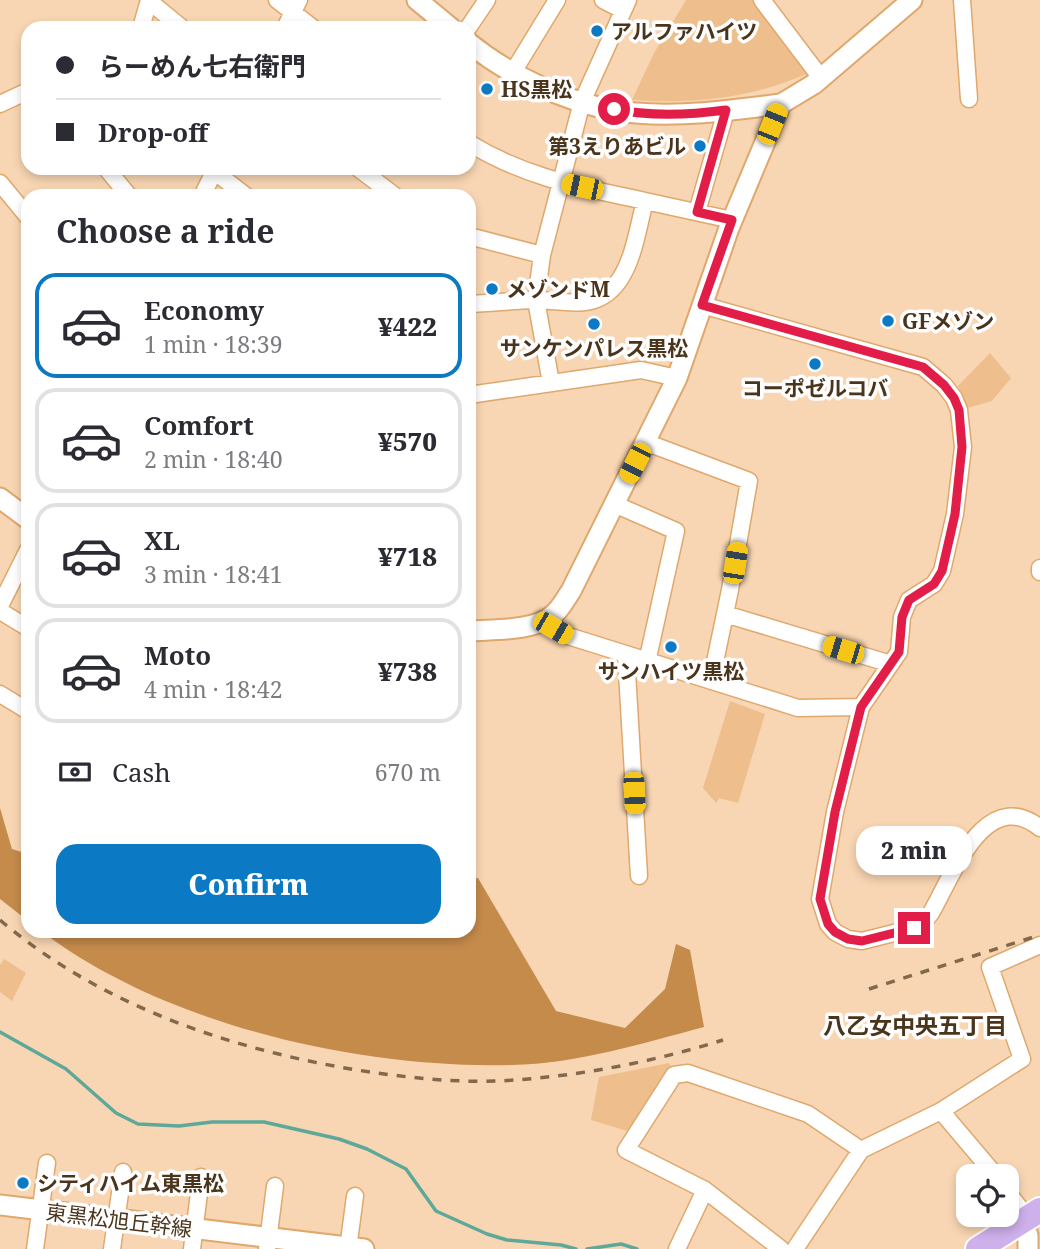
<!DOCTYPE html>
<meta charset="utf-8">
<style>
body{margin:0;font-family:"Noto Serif","Noto Sans JP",serif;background:#f2f2f3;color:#2b2b33;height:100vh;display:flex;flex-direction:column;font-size:26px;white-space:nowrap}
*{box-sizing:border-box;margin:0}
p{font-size:23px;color:#7c7c81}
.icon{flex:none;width:38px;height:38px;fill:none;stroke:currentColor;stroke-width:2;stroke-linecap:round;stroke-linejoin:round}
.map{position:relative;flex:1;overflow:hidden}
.side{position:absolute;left:21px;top:189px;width:455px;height:749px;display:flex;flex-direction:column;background:#fff;border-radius:21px;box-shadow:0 4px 10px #0003}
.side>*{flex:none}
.top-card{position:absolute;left:21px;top:21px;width:455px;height:154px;border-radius:21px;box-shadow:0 4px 10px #0003;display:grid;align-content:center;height:154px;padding:0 35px;background:#fff}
.controls{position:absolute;left:956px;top:1164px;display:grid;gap:14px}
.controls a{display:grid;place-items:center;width:63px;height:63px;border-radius:14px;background:#fff;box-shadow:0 4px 10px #0003;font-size:35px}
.end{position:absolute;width:32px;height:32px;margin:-16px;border:9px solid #e11d48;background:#fff;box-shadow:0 0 0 4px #fff}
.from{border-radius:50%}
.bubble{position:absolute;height:49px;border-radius:21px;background:#fff;box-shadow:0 4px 10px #0003;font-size:23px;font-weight:800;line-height:49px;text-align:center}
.car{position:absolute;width:21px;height:42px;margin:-21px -10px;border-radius:9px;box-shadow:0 0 5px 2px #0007;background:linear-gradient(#f5c518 24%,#345 0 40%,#f5c518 0 76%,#345 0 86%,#f5c518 0)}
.top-card b{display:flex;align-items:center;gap:24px;height:66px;font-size:26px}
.top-card b+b{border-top:2px solid #e1e1e2}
.top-card i{width:18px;height:18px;background:#2b2b33}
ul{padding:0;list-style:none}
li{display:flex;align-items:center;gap:21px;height:105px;margin:0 14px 10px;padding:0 21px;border:4px solid #e1e1e2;border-radius:21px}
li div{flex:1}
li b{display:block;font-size:26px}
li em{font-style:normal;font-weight:800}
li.active{border-color:#0b79c4}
li>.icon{width:63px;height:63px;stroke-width:1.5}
h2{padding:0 35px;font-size:32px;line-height:84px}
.pay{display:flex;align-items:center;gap:18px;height:77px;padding:0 35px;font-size:26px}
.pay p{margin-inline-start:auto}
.primary-button{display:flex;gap:14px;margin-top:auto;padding:14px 35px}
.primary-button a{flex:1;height:80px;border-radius:21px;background:#0b79c4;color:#fff;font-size:28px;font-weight:800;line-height:80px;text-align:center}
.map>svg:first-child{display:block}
.green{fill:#eebe8c}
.forest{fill:#c58b4b}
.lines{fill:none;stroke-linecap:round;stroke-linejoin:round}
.stream{stroke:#5da899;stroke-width:3.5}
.minor-casing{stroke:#dfa86d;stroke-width:19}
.tertiary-casing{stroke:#dfa86d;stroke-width:23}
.primary-casing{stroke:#fff;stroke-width:28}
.minor{stroke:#fff;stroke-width:16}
.tertiary{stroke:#fff;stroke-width:19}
.primary{stroke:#ceb0ea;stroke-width:24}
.rail{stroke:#82684c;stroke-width:3.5;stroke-dasharray:9 9;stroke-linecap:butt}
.route{stroke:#e11d48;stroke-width:9}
.poi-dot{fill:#0b79c4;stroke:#fefefe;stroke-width:2.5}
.labels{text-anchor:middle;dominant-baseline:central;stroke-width:7;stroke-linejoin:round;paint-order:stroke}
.poi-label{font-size:21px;font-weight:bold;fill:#4b341c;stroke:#fefefe;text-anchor:start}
.street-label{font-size:21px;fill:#4b341c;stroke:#fefefe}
.neighbourhood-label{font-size:23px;font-weight:bold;fill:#4b341c;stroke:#fefefe}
</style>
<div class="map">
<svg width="1040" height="1249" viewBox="0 0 1040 1249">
<rect width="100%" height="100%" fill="#f8d6b3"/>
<path class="green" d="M 686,0 L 755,0 L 811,72 C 751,99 696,104 632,100 L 654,53 Z
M 990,353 L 1011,378 L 992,401 L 967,408 L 958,386 Z
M 730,701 L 765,714 L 738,803 L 719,798 L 716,803 L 703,788 Z
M 4,959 L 26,973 L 12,1001 L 0,992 L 0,965 Z
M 669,1063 L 673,1070 L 627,1131 L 591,1120 L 599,1077 Z"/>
<path class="forest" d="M 0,808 L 12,849 L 28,854 L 28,921 L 0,899 Z
M 469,878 L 478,878 L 556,1011 L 625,1028 L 665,989 L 676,944 L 690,950 L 704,1027 C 644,1043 575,1064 512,1065 C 359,1069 165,1025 41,931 L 469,931 Z"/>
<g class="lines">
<path class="stream" d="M 0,1032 L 66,1069 L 116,1113 L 138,1124 L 179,1126 L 212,1122 L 264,1122 L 339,1139 L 367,1149 L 406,1169 L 436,1211 L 487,1234 L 507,1240 L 561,1245 L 576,1249
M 587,1249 L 621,1244 L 637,1249"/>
<g class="minor-casing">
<path id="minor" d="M 277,0 L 313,28
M 603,0 L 622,10
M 762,0 L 821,78
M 962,0 L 969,99
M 149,1 L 182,28
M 141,28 L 149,0
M 285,28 L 299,0
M 468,28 L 487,0
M 513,72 L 557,0
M 0,104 L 28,91
M 469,143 C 526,178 581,187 645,201 C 638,227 634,260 618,282 C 595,313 565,300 533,300 C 512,301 490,303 469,304
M 106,168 L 129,196
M 210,168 L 246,196
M 358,168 L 395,196
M 0,183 L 28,217
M 202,196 L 216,168
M 645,201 L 732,220
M 697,212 L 726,111
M 469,236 L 542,255
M 702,305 L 923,367 L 944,385 L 954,398 L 959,410 L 963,447 L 955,514 L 942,571 L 934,584 L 909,600 L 902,617 L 899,652 L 861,707 L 835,812 L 820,899 L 828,924 L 835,932 L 848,939 L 862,941 L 914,928 L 924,922 L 931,913 C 952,877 985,784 1040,828
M 551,383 L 536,300 L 542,255 L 582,102 L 628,0
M 469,395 L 641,370 L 677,378
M 645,442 L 749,481 L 730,590 L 711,681
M 614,504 L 676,531 L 647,662
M 1040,568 L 1040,572
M 0,606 L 28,550
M 0,611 L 28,628
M 725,614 L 891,664
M 541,621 L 565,635 L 798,708 L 861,707
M 626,655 L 639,876
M 0,694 L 28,711
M 941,1111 L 996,1176
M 861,1150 L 941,1111 L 1022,1059 L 990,967 L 1040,945
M 1006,1190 L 1019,1207 L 1026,1227
M 35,1249 L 47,1163
M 112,1249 L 123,1172
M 192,1249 L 201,1177
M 267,1249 L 275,1186
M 348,1249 L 355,1196
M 677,1249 L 705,1190
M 781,1249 L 705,1190 L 626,1150 L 674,1075 L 688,1073 L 808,1114 L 861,1150 L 795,1249"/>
</g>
<g class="tertiary-casing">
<path id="tertiary" d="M 417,0 L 451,28
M 469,43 C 512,78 580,109 636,113 C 685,117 733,110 781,104
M 0,498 L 28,519
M 469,631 C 494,629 534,632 554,614 C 561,608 566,598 571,591 L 677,378 L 729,228 L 781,104 L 814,84 L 912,0
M 0,1205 L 364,1249
M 1028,1235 L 1028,1249"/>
</g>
<g class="primary-casing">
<path id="primary" d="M 978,1249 L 1040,1210"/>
</g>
<use href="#minor" class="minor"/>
<use href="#tertiary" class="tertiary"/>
<use href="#primary" class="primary"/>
<path class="rail" d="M 0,920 C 100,1005 229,1049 357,1070 C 409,1078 462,1084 515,1080 C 585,1075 656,1061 723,1040
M 869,989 L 1040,935"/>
</g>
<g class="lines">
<path class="route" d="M 614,109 C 651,117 689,115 726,110 L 697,212 L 732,220 L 702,305 L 923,367 L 944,385 L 954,398 L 959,410 L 962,447 L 955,514 L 942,571 L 934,584 L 909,600 L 902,617 L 899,652 L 861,707 L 835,812 L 820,899 L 828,924 L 835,932 L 848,939 L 862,941 L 914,928"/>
</g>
<g class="poi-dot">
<circle cx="597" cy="31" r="7"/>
<circle cx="487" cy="89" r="7"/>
<circle cx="700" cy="146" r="7"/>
<circle cx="492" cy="289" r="7"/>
<circle cx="888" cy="321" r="7"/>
<circle cx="594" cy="324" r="7"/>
<circle cx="815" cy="364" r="7"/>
<circle cx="671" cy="647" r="7"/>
<circle cx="23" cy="1183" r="7"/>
</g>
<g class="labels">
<g class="poi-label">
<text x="611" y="31">アルファハイツ</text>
<text x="501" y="89">HS黒松</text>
<text x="686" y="146" text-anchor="end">第3えりあビル</text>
<text x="506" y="289">メゾンドM</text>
<text x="902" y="321">GFメゾン</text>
<text x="594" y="348" text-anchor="middle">サンケンパレス黒松</text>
<text x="815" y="388" text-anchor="middle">コーポゼルコバ</text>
<text x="671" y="671" text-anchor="middle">サンハイツ黒松</text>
<text x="37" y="1183">シティハイム東黒松</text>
</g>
<g class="street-label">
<text transform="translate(119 1220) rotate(7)">東黒松旭丘幹線</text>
</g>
<g class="neighbourhood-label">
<text x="915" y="1025">八乙女中央五丁目</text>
</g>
</g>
</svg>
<div class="controls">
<a><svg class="icon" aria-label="locate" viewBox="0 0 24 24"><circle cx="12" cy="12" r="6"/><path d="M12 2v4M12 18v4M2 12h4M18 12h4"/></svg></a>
</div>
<i class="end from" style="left:614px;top:109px"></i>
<i class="end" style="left:914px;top:928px"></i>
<div class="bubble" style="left:856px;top:826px;width:116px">2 min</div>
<i class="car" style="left:772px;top:124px;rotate:22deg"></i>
<i class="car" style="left:582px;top:187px;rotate:282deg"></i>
<i class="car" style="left:635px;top:463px;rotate:207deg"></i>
<i class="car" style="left:735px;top:563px;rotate:9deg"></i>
<i class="car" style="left:553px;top:628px;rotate:120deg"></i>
<i class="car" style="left:843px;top:650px;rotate:287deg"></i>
<i class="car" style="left:634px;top:793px;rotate:177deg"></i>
<div class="top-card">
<b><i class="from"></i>らーめん七右衛門</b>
<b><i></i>Drop-off</b>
</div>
<section class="side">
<h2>Choose a ride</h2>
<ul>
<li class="active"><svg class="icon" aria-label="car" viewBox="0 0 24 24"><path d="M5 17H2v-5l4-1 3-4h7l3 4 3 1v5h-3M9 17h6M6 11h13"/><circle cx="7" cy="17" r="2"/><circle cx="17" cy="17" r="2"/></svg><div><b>Economy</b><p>1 min · 18:39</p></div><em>¥422</em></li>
<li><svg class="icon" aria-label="car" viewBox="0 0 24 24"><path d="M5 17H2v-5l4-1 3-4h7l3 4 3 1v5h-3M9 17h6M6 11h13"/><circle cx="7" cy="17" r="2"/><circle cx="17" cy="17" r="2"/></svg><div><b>Comfort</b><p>2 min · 18:40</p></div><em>¥570</em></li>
<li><svg class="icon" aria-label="car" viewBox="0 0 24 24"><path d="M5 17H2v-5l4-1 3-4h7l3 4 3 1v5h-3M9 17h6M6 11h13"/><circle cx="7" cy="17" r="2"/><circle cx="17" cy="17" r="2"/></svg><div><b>XL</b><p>3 min · 18:41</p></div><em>¥718</em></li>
<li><svg class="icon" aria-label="car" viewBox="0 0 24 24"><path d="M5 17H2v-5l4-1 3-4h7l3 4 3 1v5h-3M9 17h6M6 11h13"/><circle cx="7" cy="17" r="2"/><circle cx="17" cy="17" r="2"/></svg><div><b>Moto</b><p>4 min · 18:42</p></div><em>¥738</em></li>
</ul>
<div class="pay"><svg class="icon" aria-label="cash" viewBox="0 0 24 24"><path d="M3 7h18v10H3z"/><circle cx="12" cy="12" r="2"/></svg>Cash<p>670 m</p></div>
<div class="primary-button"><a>Confirm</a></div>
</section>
</div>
